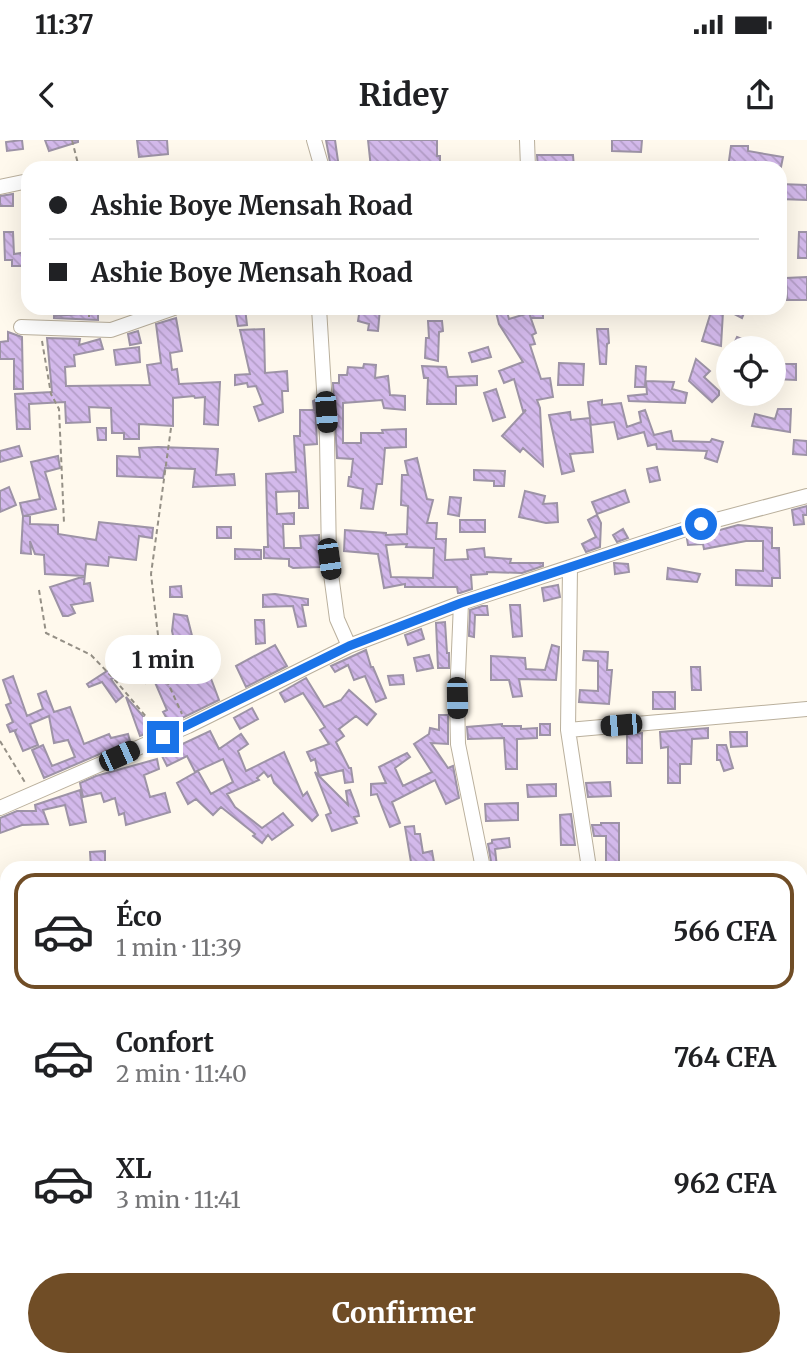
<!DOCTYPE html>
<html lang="fr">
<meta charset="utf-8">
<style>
body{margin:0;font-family:Merriweather,serif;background:#f2f2f2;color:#202124;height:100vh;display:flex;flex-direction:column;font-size:26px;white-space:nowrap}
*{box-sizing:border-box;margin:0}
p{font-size:23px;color:#757577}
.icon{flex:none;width:38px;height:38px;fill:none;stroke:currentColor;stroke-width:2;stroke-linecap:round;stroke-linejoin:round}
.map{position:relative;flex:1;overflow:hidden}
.details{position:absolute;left:0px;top:721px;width:808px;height:506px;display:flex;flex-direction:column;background:#fff;border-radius:21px 21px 0 0;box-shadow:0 7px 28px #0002}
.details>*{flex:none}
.hud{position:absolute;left:21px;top:21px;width:766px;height:154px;border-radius:21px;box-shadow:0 7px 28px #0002;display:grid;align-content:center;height:154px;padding:0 28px;background:#fff}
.fabs{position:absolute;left:716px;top:196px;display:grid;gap:14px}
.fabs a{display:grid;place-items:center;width:70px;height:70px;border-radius:50%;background:#fff;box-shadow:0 7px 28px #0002;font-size:35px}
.end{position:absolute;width:32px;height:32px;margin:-16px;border:9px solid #1a73e8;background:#fff;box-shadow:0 0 0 4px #fff}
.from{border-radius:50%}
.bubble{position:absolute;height:49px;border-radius:24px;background:#fff;box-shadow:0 7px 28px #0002;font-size:23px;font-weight:700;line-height:49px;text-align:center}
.car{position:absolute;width:21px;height:42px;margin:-21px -10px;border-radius:9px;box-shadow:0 0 5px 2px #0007;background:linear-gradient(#222 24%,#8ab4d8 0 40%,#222 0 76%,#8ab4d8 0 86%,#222 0)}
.hud b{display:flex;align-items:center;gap:24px;height:66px;font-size:26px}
.hud b+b{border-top:2px solid #e0e0e0}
.hud i{width:18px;height:18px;background:#202124}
ul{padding:12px 0 0;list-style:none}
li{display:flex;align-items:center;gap:21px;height:116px;margin:0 14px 10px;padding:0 14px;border:4px solid transparent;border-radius:21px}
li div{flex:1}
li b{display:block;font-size:26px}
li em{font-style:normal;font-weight:700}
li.selected{border-color:#704d26}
li>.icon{width:63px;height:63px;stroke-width:1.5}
.action{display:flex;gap:14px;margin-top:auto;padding:14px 28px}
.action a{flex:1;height:80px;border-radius:42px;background:#704d26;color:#fff;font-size:28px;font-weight:700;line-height:80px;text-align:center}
.status{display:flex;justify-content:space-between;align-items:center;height:49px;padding:0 35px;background:#fff;direction:ltr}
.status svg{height:19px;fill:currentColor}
header{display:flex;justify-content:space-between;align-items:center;height:91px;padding:0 28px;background:#fff;font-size:32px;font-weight:700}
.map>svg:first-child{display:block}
.building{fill:url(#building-back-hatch);stroke:#9d93a6;stroke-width:2;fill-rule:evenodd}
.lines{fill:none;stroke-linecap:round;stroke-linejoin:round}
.minor-casing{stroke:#bab09d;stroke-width:16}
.path{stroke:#959086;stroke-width:2;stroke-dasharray:5 3.5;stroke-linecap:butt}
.minor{stroke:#fff;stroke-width:14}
.route{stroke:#1a73e8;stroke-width:9}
</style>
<div class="status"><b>11:37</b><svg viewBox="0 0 49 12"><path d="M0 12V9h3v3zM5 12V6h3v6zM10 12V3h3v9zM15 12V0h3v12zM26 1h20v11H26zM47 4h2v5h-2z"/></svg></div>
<header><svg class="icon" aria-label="back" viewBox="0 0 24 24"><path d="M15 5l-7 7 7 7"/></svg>Ridey<svg class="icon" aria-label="share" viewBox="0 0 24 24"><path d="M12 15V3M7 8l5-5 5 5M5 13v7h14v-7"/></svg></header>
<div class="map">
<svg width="807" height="1226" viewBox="0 0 807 1226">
<defs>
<pattern id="building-back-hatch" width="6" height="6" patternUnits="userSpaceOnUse" patternTransform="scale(1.75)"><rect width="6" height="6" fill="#d3b9eb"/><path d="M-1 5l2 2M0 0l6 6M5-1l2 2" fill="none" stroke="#b49ec8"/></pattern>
</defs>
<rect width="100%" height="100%" fill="#fff9ed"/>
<path class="building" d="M 22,0 L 23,9 L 7,11 L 6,2 Z
M 45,0 L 78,0 L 78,2 L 49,11 Z
M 137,0 L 167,0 L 168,14 L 139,17 Z
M 326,0 L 335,0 L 339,28 L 331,28 Z
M 368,0 L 437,0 L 437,16 L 440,16 L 440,28 L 371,28 Z
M 612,0 L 642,0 L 641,12 L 612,11 Z
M 731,6 L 748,6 L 748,11 L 783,17 L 781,27 L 759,22 L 758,28 L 728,28 Z
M 537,15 L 573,15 L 574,28 L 538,28 Z
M 780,44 L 807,45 L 807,60 L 780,59 Z
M 13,54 L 13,66 L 0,66 L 0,56 Z
M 4,92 L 13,92 L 14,114 L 28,112 L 28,126 L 12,126 L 12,120 L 5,120 Z
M 799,92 L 807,92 L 807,118 L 798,118 Z
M 807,137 L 807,160 L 787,160 L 786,138 Z
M 79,168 L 98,168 L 98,180 L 54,178 L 54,176 L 79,174 Z
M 235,168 L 245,168 L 247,185 L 238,186 Z
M 360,168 L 380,168 L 378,191 L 368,190 L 369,184 L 358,181 Z
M 495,168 L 506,168 L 509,179 L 529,173 L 536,193 L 532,195 L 535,204 L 530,205 L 541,239 L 550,238 L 553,257 L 537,260 L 540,268 L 543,326 L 523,308 L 520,312 L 502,296 L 526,270 L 523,271 L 514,239 L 504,243 L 499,231 L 523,222 L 499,184 Z
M 723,168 L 746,168 L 742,178 Z
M 543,169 L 543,178 L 531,178 L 528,170 Z
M 711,172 L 723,172 L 721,206 L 702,201 Z
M 176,178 L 182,211 L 170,213 L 172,230 L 177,229 L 179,244 L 220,242 L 218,285 L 204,284 L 205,257 L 195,258 L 194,256 L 173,258 L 173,286 L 139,284 L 139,299 L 124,299 L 124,293 L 112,293 L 111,268 L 89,267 L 90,282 L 66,283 L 65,262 L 29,264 L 30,289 L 17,289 L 15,254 L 52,252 L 47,198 L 80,199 L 79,205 L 100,199 L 103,209 L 74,215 L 75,226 L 65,227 L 66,246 L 150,245 L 147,225 L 161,223 L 156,184 Z
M 428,181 L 442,181 L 443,191 L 439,192 L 438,221 L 425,218 L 426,198 L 429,198 Z
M 264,189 L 265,233 L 287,231 L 288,251 L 282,251 L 283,272 L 259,281 L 254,267 L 263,264 L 256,246 L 248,247 L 247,243 L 235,245 L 235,235 L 250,234 L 240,190 Z
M 597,189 L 608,189 L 609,203 L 607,204 L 606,224 L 600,224 Z
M 138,191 L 141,203 L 130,205 L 128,194 Z
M 8,192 L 22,197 L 23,249 L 14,249 L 14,219 L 0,219 L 0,202 L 8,201 Z
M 737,197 L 764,208 L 732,208 Z
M 139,207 L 140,222 L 116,225 L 114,210 Z
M 488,207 L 491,217 L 472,222 L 469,213 Z
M 696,219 L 710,231 L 704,237 L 719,251 L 719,255 L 712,262 L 689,241 Z
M 559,223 L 584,224 L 583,245 L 558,245 Z
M 364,224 L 376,225 L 375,238 L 388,236 L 390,255 L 405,256 L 405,270 L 384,268 L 382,260 L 343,263 L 343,303 L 361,303 L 361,293 L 383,293 L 382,290 L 406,289 L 406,307 L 385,308 L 382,344 L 377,344 L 373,369 L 361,368 L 363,349 L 348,346 L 349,337 L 351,337 L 353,319 L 337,318 L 333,243 L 339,243 L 339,235 L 347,235 L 348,227 L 363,228 Z
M 774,224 L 796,224 L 796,240 L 774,239 Z
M 422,226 L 446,227 L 448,237 L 477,236 L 477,245 L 456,246 L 456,264 L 427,264 L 428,238 L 424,238 Z
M 636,226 L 646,227 L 645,247 L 635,247 Z
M 646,241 L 674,242 L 672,249 L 687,253 L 685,263 L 629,261 L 628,256 L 647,254 Z
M 496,249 L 505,277 L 493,281 L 484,253 Z
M 315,260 L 317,304 L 304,305 L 308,368 L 299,368 L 299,351 L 276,352 L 277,374 L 294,373 L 294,384 L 283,384 L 284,408 L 301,408 L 300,396 L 319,395 L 320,427 L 293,428 L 289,426 L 289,419 L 264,418 L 264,407 L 268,407 L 266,334 L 296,332 L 294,296 L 300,296 L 300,270 L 314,270 L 313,261 Z
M 602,260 L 602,265 L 621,263 L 627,287 L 641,282 L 639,272 L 645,270 L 654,295 L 671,291 L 673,301 L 710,302 L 712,299 L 723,302 L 717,322 L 705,318 L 707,311 L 657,309 L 656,304 L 648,306 L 644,292 L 618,299 L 614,282 L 591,285 L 590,279 L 593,312 L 570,314 L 574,331 L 562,334 L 549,275 L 570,272 L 571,280 L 590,278 L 588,262 Z
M 778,269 L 791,269 L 790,292 L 752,286 L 755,274 L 775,279 Z
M 97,288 L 106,288 L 106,300 L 98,300 Z
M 794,300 L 807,301 L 807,315 L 793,314 Z
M 19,306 L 22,316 L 0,322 L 0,311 Z
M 158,307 L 218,309 L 216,335 L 234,334 L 235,345 L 193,347 L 195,329 L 165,328 L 163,338 L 117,336 L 117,316 L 140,317 L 139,308 Z
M 58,316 L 60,328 L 45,332 L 56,369 L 24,376 L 30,376 L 30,384 L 58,385 L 58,394 L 96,400 L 99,382 L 153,388 L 152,398 L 139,396 L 136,420 L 109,417 L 108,426 L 86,424 L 84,444 L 90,443 L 93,461 L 71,465 L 75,473 L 68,476 L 63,476 L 50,447 L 85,436 L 45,434 L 44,415 L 35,414 L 30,401 L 31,414 L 21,413 L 23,376 L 20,363 L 40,359 L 31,322 Z
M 417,318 L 427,359 L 433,360 L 427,383 L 437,383 L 436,399 L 446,399 L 445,420 L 468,419 L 467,410 L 484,408 L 485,417 L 511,419 L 510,423 L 543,423 L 543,426 L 522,433 L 487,432 L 487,434 L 471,435 L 472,449 L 460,453 L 458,453 L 457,447 L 405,447 L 405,444 L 384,448 L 378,414 L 344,411 L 345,390 L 386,393 L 386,395 L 407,394 L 408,366 L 401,365 L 402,335 L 408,335 L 405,321 ZM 407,404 L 406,407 L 434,408 L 433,438 L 391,437 L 386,405 Z
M 657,327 L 660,340 L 650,342 L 647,329 Z
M 474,330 L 505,331 L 504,346 L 494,346 L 494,341 L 474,340 Z
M 9,347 L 16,365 L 0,372 L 0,351 Z
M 625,350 L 629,362 L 597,374 L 592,362 Z
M 525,351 L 545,356 L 543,364 L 557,363 L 558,382 L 546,383 L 519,377 Z
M 450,357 L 461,358 L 459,376 L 448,374 Z
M 807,366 L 807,375 L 803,375 L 804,384 L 794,385 L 792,370 Z
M 597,375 L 601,383 L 600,407 L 586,412 L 582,404 L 596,397 L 588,380 Z
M 460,380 L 485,380 L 485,392 L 460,392 Z
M 738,385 L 772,388 L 772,408 L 779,408 L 780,438 L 772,438 L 772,446 L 736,445 L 736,430 L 763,431 L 763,401 L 746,401 L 704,409 L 703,404 L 688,405 L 687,399 Z
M 217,387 L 231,387 L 231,398 L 217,398 Z
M 623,389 L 628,398 L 617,402 L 613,395 Z
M 235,409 L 261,410 L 261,419 L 235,419 Z
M 614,423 L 628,424 L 629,432 L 615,434 Z
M 668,428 L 700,434 L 697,442 L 667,439 Z
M 558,445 L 560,457 L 544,461 L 542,448 Z
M 181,446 L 182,457 L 170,457 L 170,447 Z
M 275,454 L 308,459 L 308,465 L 302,465 L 306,486 L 298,487 L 293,466 L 263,467 L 263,455 Z
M 510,465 L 520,465 L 522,496 L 513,497 Z
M 482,466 L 487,466 L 488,475 L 475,475 L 474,497 L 469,496 L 470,470 Z
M 174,474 L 187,476 L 203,539 L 210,536 L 219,560 L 170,584 L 163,572 L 167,570 L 154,540 L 146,543 L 141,535 L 154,529 L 150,518 L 158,515 L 166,537 L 182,534 L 172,491 Z
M 255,480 L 264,480 L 265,503 L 256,504 Z
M 445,482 L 447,513 L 449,513 L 449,528 L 438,528 L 436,483 Z
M 421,489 L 424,499 L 408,505 L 405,495 Z
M 275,505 L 287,526 L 246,547 L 236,526 Z
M 552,505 L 559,507 L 556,540 L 519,539 L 522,556 L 513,557 L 509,540 L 491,540 L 491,516 L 525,518 L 526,529 L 545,530 Z
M 366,510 L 371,527 L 373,527 L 386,558 L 376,562 L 365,536 L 354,540 L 348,525 L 335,532 L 331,526 Z
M 584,511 L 608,512 L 607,530 L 612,530 L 609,564 L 579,562 L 580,550 L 598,551 L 598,521 L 583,520 Z
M 143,514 L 146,520 L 130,528 L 131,532 L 111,539 L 123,556 L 116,562 L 102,542 L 89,547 L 87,544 L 110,529 L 109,526 Z
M 429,515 L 433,528 L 417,531 L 414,518 Z
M 691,527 L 700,527 L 701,550 L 692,550 Z
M 403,535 L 404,544 L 390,545 L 388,536 Z
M 13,536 L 27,576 L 43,569 L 38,554 L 46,551 L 54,572 L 70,567 L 84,604 L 109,594 L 111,598 L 128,594 L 130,601 L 44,638 L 32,610 L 43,605 L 52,626 L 75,617 L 68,600 L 54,603 L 49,576 L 30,584 L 38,605 L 23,611 L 15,592 L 16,590 L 10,592 L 7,585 L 13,582 L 6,565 L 11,563 L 3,540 Z
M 306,538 L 324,567 L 341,560 L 349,550 L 376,574 L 367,585 L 356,576 L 339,589 L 344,596 L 336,602 L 349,628 L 351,628 L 353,642 L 345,643 L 343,630 L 319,636 L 315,619 L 311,621 L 307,612 L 329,604 L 320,590 L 325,587 L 303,553 L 285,562 L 280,553 Z
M 653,552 L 675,552 L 675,569 L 653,569 Z
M 126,557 L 150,584 L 153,591 L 140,596 Z
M 252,568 L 258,579 L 240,589 L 234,578 Z
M 439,575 L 448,575 L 448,604 L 431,603 L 448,628 L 453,626 L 459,658 L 446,664 L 435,640 L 392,662 L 400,683 L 390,687 L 377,654 L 371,655 L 371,644 L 386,643 L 379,627 L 407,613 L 410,617 L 395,628 L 403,646 L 432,632 L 414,604 L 429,594 L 430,588 L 439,590 Z
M 502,584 L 502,586 L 521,586 L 521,589 L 537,588 L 537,598 L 517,599 L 517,629 L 506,629 L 504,598 L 468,599 L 467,587 Z
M 540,584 L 550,584 L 550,595 L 540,595 Z
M 708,588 L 708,598 L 692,599 L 691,624 L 680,624 L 680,643 L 668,643 L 668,607 L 661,608 L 660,592 Z
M 210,591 L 219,609 L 241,594 L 248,604 L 238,611 L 246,631 L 284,612 L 303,656 L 307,652 L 318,675 L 312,681 L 274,643 L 271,635 L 268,637 L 264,632 L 257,638 L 259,640 L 227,654 L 235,667 L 262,688 L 283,673 L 293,685 L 272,700 L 268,695 L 262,703 L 253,696 L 255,694 L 221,667 L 213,675 L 196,659 L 188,664 L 177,643 L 198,631 L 211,654 L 233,642 L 223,619 L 195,632 L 187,616 L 167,626 L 161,614 Z
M 730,592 L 747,592 L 747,606 L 731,607 Z
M 642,593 L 642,623 L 627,623 L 627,594 Z
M 717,605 L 726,605 L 733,628 L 724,631 L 720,620 L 717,620 Z
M 157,619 L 159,629 L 144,635 L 150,657 L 165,653 L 170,672 L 126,685 L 124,673 L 119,675 L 115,658 L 104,662 L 101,653 L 83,657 L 80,643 L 96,636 Z
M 315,632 L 348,665 L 346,651 L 350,650 L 358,671 L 359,676 L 354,677 L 357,683 L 332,691 L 326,675 L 331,673 Z
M 610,642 L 611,656 L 588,657 L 586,643 Z
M 556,644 L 556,656 L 528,657 L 527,645 Z
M 80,650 L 86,682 L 70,685 L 65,665 L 43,670 L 48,684 L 22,685 L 0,693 L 0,678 L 17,671 L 36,671 L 35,665 Z
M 518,663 L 518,680 L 486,681 L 485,664 Z
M 571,674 L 575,705 L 561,705 L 560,675 Z
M 601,683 L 619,683 L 619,728 L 606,728 L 606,696 L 594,696 L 592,685 L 601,685 Z
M 414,686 L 415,694 L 420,694 L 423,713 L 432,711 L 435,728 L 412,728 L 405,687 Z
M 509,698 L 510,707 L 495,709 L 497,727 L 492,727 L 488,704 L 492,703 L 492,700 Z
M 105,711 L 105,728 L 91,728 L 90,712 Z"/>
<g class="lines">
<g class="minor-casing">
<path id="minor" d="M 314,0 L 322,28
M 527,0 L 528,28
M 0,47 L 28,41
M 319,168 L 327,298 L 329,419 L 337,479 L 349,506
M 21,187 L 111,190 L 174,168
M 570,427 L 568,590 L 807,569
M 461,463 L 457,558 L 458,604 L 483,728
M 568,590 L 589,728
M 0,668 L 188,586 L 349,506 L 461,463 L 701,384 L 807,356
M 0,849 L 7,846
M 0,1042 L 7,1058
M 0,1090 L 7,1089
M 76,1220 L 78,1226
M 158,1226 L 158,1220
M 401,1226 L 402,1220
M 490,1226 L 492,1220"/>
</g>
<path class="path" d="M 72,0 L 79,28
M 89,177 L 89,168
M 42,201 L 51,254 L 59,269 L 64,383
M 171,288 L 151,434 L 162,530 L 182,574
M 39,450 L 46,493 L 91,515 L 115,540 L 154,586
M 0,601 L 26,644
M 802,1005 L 807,1006"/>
<use href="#minor" class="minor"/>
</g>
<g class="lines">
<path class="route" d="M 163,597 L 349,506 L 461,463 L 701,384"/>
</g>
</svg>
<div class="fabs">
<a><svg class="icon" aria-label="locate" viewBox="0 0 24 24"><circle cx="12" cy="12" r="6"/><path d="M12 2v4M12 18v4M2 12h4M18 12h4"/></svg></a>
</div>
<i class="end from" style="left:701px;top:384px"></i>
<i class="end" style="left:163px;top:597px"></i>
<div class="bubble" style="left:105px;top:495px;width:116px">1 min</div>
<i class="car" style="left:326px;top:272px;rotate:176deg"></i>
<i class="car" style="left:329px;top:419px;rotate:172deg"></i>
<i class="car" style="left:457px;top:558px;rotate:179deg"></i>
<i class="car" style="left:621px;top:585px;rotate:265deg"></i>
<i class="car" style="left:119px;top:616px;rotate:66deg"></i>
<div class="hud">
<b><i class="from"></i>Ashie Boye Mensah Road</b>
<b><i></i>Ashie Boye Mensah Road</b>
</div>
<section class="details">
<ul>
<li class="selected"><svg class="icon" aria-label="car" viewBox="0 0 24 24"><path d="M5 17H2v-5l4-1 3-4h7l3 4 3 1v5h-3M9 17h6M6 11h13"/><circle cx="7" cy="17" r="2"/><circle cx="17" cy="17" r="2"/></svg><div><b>Éco</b><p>1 min · 11:39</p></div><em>566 CFA</em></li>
<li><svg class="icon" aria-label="car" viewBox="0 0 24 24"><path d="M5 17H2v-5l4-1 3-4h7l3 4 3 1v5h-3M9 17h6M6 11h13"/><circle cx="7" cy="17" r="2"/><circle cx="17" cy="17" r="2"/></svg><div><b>Confort</b><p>2 min · 11:40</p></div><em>764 CFA</em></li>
<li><svg class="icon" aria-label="car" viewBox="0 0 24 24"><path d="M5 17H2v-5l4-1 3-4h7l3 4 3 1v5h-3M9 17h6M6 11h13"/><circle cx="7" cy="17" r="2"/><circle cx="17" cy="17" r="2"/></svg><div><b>XL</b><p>3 min · 11:41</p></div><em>962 CFA</em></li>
</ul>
<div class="action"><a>Confirmer</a></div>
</section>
</div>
